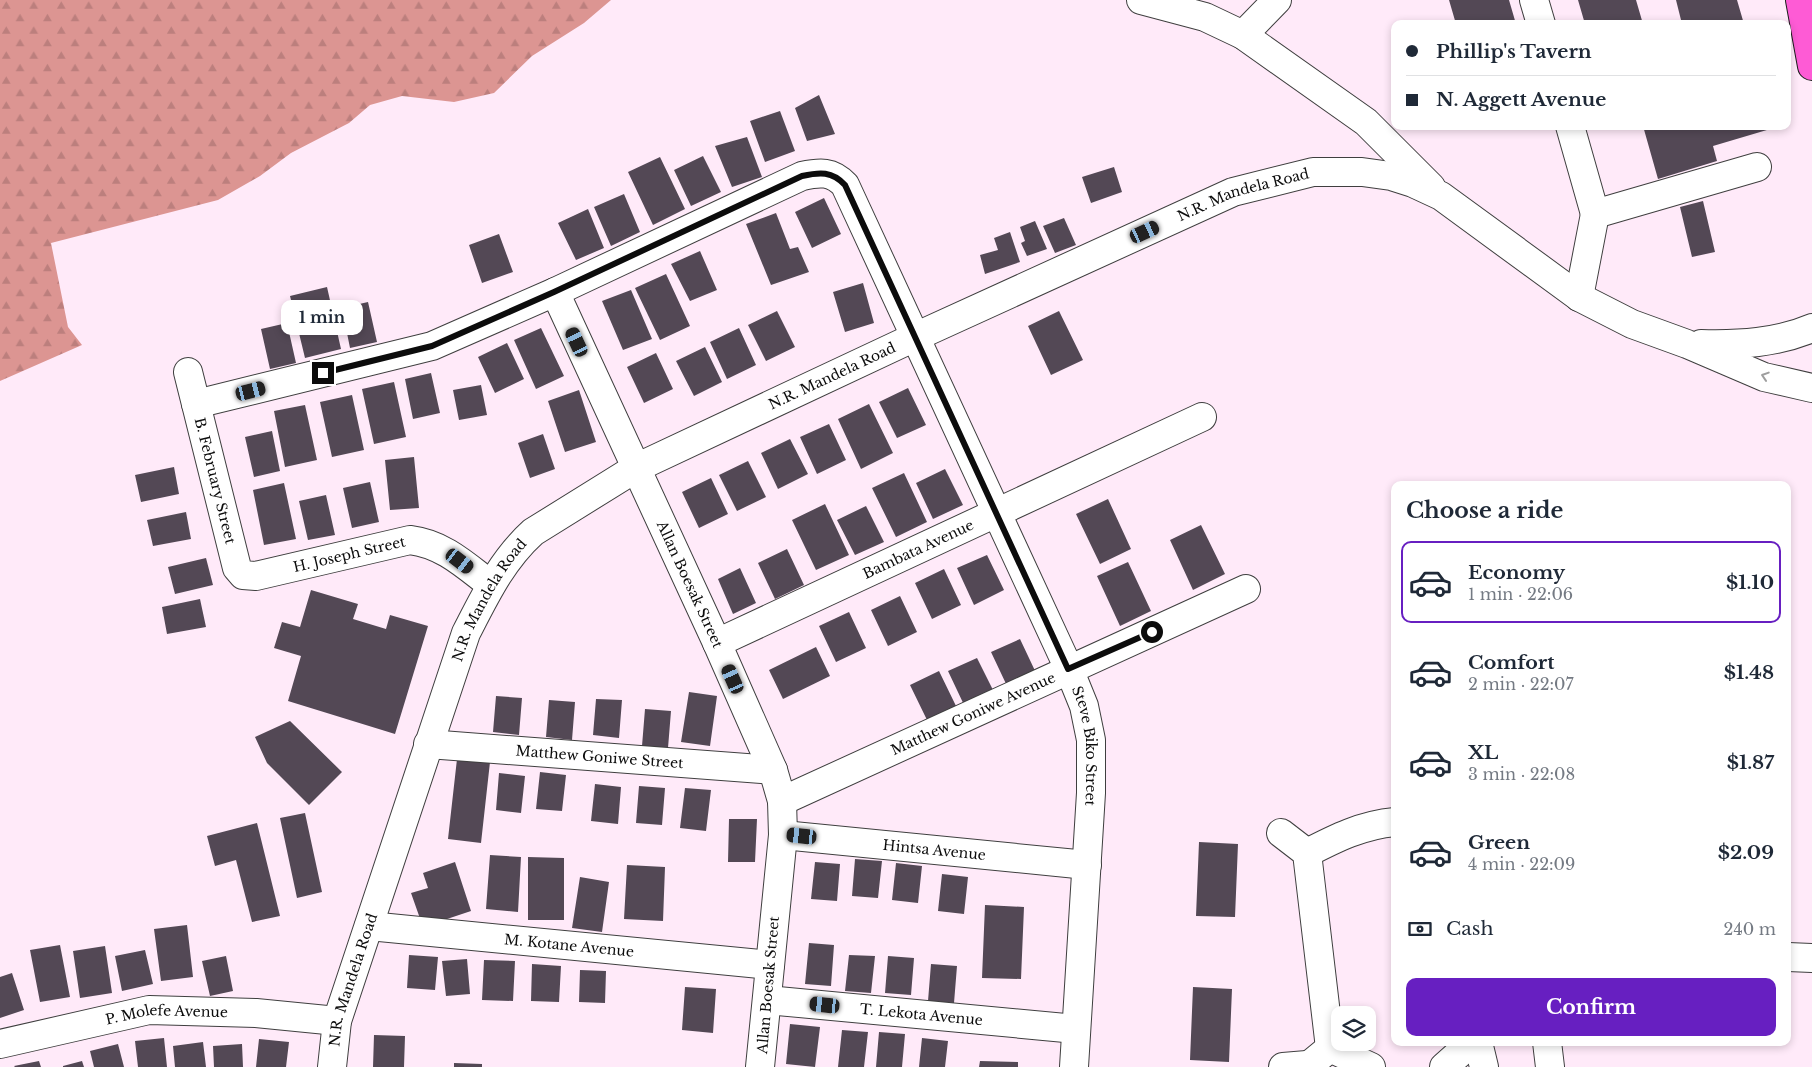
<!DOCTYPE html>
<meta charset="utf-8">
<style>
body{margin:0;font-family:"Libre Baskerville",serif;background:#f6f6f7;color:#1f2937;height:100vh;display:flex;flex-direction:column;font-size:19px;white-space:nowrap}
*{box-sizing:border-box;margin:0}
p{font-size:16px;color:#747a83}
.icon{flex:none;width:28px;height:28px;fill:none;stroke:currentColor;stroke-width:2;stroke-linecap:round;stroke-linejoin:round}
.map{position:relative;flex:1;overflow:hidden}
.sheet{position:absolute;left:1391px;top:481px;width:400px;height:565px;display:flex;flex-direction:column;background:#fff;border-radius:10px;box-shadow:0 2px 8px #0003}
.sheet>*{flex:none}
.top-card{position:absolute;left:1391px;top:20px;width:400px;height:110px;border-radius:10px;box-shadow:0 2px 8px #0003;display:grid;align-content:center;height:110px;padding:0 15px;background:#fff}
.controls{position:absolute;left:1331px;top:1006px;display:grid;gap:10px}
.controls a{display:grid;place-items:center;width:45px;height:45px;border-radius:10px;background:#fff;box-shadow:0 2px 8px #0003;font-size:25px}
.end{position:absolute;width:22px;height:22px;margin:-11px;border:6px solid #0c0c0c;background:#fff;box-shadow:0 0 0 2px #fff}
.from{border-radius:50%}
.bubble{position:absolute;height:35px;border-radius:10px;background:#fff;box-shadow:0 2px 8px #0003;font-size:16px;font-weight:800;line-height:35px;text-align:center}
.car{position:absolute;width:15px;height:30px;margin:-15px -8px;border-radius:6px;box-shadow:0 0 4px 1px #0007;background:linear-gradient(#222 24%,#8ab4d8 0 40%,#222 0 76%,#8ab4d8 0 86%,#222 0)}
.top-card b{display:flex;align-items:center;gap:18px;height:48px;font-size:19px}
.top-card b+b{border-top:1px solid #e0e1e3}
.top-card i{width:12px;height:12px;background:#1f2937}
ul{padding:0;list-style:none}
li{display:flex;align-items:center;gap:15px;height:82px;margin:0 10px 8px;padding:0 5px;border:2px solid transparent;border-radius:10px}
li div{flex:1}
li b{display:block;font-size:19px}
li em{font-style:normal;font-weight:800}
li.on{border-color:#671fc1}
li>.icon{width:45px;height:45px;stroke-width:1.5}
h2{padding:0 15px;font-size:22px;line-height:60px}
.pay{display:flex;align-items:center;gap:12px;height:55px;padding:0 15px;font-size:19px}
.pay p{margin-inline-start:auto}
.action{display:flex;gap:10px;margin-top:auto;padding:10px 15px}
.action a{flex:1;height:58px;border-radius:10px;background:#671fc1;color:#fff;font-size:20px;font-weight:800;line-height:58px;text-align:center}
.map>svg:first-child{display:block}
.forest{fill:url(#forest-firs)}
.building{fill:#534855}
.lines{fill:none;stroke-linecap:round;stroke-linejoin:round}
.minor-casing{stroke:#3f3f3f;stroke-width:30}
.major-casing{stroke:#1d1d1d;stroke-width:30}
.minor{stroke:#fff;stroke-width:28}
.major{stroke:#fe5bd5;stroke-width:28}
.oneway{stroke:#9e9e9e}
.route{stroke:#0c0c0c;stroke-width:6}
.labels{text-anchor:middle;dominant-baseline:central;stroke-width:5;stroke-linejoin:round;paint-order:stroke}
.street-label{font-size:14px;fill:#0c0c0c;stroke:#fff}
</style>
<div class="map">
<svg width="1812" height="1067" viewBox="0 0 1812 1067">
<defs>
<pattern id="forest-firs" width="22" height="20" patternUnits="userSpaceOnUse" patternTransform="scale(1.25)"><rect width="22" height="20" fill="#dc9592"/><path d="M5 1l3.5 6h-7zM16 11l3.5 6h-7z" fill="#bc7f7d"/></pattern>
</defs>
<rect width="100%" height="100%" fill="#ffeaf9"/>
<path class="forest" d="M 0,0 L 611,0 L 584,23 L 532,56 L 494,93 L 454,102 L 402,96 L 370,105 L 349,123 L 291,153 L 260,176 L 218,200 L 51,243 L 68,327 L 82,345 L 0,381 Z"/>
<path class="building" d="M 1449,0 L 1509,0 L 1516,24 L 1456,24 Z
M 1578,0 L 1636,0 L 1643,24 L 1585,24 Z
M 1676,0 L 1737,0 L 1744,24 L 1682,24 Z
M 819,95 L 835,134 L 807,141 L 795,108 Z
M 780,111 L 795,151 L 765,162 L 750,121 Z
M 1643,126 L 1777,126 L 1777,127 L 1713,146 L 1717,161 L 1658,179 Z
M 747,137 L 762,177 L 732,187 L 715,146 Z
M 703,156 L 721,192 L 691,206 L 674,170 Z
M 660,157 L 685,209 L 653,225 L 628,172 Z
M 1114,167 L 1122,192 L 1091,203 L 1082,177 Z
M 624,194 L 640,232 L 611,246 L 594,207 Z
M 824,198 L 841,234 L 812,248 L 795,212 Z
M 1703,201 L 1715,252 L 1692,257 L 1680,207 Z
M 588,209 L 604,248 L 576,260 L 558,223 Z
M 776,213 L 790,249 L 798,247 L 809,272 L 771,285 L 746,224 Z
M 1064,218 L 1076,245 L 1055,253 L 1043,226 Z
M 1035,221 L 1047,249 L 1027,256 L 1021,243 L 1025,241 L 1020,227 Z
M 1010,232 L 1020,262 L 985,274 L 980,255 L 998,250 L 994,238 Z
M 499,234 L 513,272 L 482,283 L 469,245 Z
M 700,251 L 717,290 L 690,301 L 671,264 Z
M 666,274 L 690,326 L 660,340 L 635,288 Z
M 863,283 L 874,323 L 845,332 L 833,292 Z
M 327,287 L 341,349 L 305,358 L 290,296 Z
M 631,290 L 652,339 L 623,350 L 602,301 Z
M 368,302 L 377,342 L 350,348 L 342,308 Z
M 777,311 L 795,347 L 766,361 L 748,325 Z
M 1059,311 L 1083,360 L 1051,375 L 1028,326 Z
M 287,323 L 296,363 L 270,369 L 261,329 Z
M 541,328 L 564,376 L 536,389 L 514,340 Z
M 739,328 L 756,365 L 727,379 L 710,342 Z
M 507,343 L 524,379 L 495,393 L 478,357 Z
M 705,347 L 722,382 L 694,396 L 676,361 Z
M 656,353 L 673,389 L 644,403 L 627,367 Z
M 431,373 L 440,413 L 413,419 L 405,379 Z
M 394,382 L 406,437 L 374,444 L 362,389 Z
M 481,385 L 487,415 L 459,420 L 453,390 Z
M 908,388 L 926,425 L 897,438 L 879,402 Z
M 579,390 L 596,442 L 565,452 L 548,401 Z
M 352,395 L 364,450 L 332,457 L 320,402 Z
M 869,404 L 893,453 L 861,469 L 838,419 Z
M 305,405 L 317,460 L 285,467 L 274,411 Z
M 829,424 L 846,460 L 817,474 L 800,437 Z
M 272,431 L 280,471 L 254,477 L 245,437 Z
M 543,434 L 555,469 L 530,478 L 518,443 Z
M 790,439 L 808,474 L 778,489 L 761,453 Z
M 414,457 L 419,508 L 390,510 L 385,460 Z
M 748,461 L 766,497 L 737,511 L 719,475 Z
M 174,467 L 179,494 L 141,502 L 135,475 Z
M 945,469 L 963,505 L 933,519 L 916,483 Z
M 904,473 L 927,522 L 896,537 L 872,488 Z
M 711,478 L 728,514 L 699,528 L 682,492 Z
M 370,482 L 379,522 L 352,528 L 343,488 Z
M 284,483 L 296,539 L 264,545 L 253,490 Z
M 326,495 L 335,535 L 308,540 L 299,501 Z
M 1108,499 L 1131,549 L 1100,564 L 1076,514 Z
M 825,504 L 849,555 L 816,570 L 792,520 Z
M 866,506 L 884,542 L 855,555 L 837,520 Z
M 186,512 L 191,539 L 153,546 L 147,520 Z
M 1201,525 L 1225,574 L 1193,590 L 1170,540 Z
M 787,549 L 804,585 L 775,599 L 758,563 Z
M 987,555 L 1004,590 L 974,605 L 957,568 Z
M 206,558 L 213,585 L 175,594 L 168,567 Z
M 1128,562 L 1151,611 L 1120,626 L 1097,576 Z
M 740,568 L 756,603 L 733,614 L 718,579 Z
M 944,569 L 961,605 L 932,619 L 915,583 Z
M 311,590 L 358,604 L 353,619 L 386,629 L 390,615 L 428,626 L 395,734 L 288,701 L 301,656 L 274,648 L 282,622 L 300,627 Z
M 900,596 L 917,632 L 888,646 L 871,610 Z
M 200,599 L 206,627 L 167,634 L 162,607 Z
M 849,612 L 866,648 L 836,662 L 819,626 Z
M 1020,639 L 1037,675 L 1008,688 L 991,652 Z
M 816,647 L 830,676 L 783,699 L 769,670 Z
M 977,658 L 995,694 L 965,707 L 948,671 Z
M 939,671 L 956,706 L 927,720 L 910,685 Z
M 689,692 L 717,696 L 710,746 L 681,742 Z
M 496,696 L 522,698 L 519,735 L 493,732 Z
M 596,699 L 622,700 L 619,738 L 593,735 Z
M 549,700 L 575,702 L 572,740 L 546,737 Z
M 645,709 L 671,711 L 668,748 L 642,746 Z
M 290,721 L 342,772 L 309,805 L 267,763 L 255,737 Z
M 457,759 L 490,762 L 481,843 L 448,839 Z
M 540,772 L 566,775 L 562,811 L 536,809 Z
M 499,773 L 525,776 L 521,813 L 496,810 Z
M 595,784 L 621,787 L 618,824 L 591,821 Z
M 639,786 L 665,788 L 662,825 L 636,823 Z
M 685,788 L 711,790 L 706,831 L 680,828 Z
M 305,813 L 322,892 L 297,898 L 280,818 Z
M 729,819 L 757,819 L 755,862 L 728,862 Z
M 257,823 L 280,916 L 252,922 L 236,860 L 215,866 L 207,836 Z
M 1199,842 L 1238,844 L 1235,917 L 1196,916 Z
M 490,855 L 521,857 L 518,912 L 486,909 Z
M 528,857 L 564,858 L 564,920 L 528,920 Z
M 855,859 L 882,861 L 878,898 L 852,896 Z
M 455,862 L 471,911 L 423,927 L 411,893 L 428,888 L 423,873 Z
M 815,862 L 840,864 L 837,901 L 811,899 Z
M 896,863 L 922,866 L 918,903 L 892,900 Z
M 627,865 L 665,867 L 663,921 L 624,919 Z
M 942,874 L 968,877 L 964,914 L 938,911 Z
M 580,877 L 609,882 L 602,932 L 572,928 Z
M 985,905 L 1024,907 L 1021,979 L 982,978 Z
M 187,925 L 193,977 L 161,981 L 154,929 Z
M 809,943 L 834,945 L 831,986 L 805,984 Z
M 60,945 L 70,997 L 40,1002 L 30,950 Z
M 105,946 L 112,993 L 80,998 L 73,951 Z
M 145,950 L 153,984 L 122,991 L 115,956 Z
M 409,955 L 438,957 L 435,990 L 407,988 Z
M 849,955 L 875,956 L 871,993 L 845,991 Z
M 226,956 L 233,991 L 210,996 L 202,961 Z
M 888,956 L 914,958 L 911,995 L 885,993 Z
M 467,959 L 470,994 L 446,996 L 442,961 Z
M 484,960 L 515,961 L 513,1001 L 482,1000 Z
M 532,964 L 561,966 L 559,1002 L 531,1001 Z
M 931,964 L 957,966 L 954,1003 L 928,1001 Z
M 580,970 L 606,971 L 605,1003 L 579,1002 Z
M 12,973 L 24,1010 L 0,1018 L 0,977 Z
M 685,987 L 716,989 L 713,1033 L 682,1030 Z
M 1193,987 L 1232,989 L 1229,1062 L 1190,1060 Z
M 790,1024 L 820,1027 L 815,1067 L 786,1064 Z
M 842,1030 L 868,1032 L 864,1067 L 838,1067 Z
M 879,1032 L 905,1034 L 902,1067 L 876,1067 Z
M 374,1035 L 405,1036 L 404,1067 L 373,1067 Z
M 164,1038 L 167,1067 L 138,1067 L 135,1041 Z
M 922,1038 L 948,1041 L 945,1067 L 919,1067 Z
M 259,1039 L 289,1042 L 286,1067 L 256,1067 Z
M 203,1042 L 206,1067 L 175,1067 L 173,1046 Z
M 118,1044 L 124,1067 L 94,1067 L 90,1051 Z
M 242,1044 L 243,1067 L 214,1067 L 213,1046 Z
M 39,1061 L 41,1067 L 15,1067 L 14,1066 Z
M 82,1061 L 84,1067 L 63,1067 L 63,1066 Z
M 980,1061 L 1018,1062 L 1018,1067 L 979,1067 Z
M 454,1063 L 482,1064 L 482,1067 L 454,1067 Z"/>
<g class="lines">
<g class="minor-casing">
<g id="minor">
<path d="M 1141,0 L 1205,17 L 1243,35 L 1366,122 L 1431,187"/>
<path d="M 1534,0 L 1541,24"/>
<path d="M 1243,35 L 1277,0"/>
<path d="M 1570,126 L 1595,214"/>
<path id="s1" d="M 555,292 L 717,643 L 773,770 L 782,801 L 783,835 L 760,1067"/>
<path d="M 1579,297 L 1595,214 L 1757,167"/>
<path d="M 1701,344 C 1739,345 1777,343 1812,328"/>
<path id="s2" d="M 188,372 L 237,568 L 243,575 L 256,576 L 410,540 C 443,544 465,565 491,585"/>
<path id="s3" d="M 196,404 L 432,346 L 555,292 L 802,176 C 820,172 832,171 845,185 L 1069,669 L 1084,706 L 1091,740 L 1091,793 L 1074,1067"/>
<path id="s4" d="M 717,643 L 1202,417"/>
<path id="s5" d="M 428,744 L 773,770"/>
<path id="s6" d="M 782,801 L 1246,589"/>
<path d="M 1281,833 L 1307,853 L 1330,1048 L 1371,1067"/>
<path id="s7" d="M 783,835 L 1087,865"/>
<path d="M 1307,853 C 1336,838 1362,825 1395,822"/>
<path id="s8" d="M 369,926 L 770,965"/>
<path d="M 1788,957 L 1812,958"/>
<path id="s9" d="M 767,1000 L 1076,1029"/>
<path d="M 1478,1042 L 1484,1067"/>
<path d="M 1547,1042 L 1550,1067"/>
<path id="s10" d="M 0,1044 L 149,1010 L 256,1013 L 337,1021"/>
<path id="s11" d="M 332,1067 L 337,1021 L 466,633 C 485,596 502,560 533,532 L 636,468 L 915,337 L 1233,192 L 1313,172 L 1362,172 L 1391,176 L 1413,183 L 1441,196 L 1579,297 L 1632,324 L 1687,344 L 1764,377 L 1812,388"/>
<path d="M 1283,1067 L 1307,1065"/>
<path d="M 1307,1067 L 1330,1048"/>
<path d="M 1444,1067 L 1472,1042"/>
</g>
</g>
<g class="major-casing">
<path id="major" d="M 1800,0 L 1812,66"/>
</g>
<use href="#minor" class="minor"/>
<use href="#major" class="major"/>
</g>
<defs><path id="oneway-chevron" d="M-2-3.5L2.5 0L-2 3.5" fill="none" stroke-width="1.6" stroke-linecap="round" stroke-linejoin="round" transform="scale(1.25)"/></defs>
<use class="oneway" href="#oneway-chevron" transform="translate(1765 376) rotate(-162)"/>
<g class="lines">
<path class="route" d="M 323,373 L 432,346 L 554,292 L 802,176 C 820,172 832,171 845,185 L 1068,669 L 1152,632"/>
</g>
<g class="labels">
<g class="street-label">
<text stroke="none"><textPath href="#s11" startOffset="1365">N.R. Mandela Road</textPath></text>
<text stroke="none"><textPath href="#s11" startOffset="915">N.R. Mandela Road</textPath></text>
<text stroke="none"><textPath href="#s2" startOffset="112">B. February Street</textPath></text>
<text stroke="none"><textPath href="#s4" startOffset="222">Bambata Avenue</textPath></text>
<text stroke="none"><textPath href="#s2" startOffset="320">H. Joseph Street</textPath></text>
<text stroke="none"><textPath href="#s1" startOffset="322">Allan Boesak Street</textPath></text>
<text stroke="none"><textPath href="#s11" startOffset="495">N.R. Mandela Road</textPath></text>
<text stroke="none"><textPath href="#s6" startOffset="210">Matthew Goniwe Avenue</textPath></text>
<text stroke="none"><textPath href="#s3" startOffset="1310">Steve Biko Street</textPath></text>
<text stroke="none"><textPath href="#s5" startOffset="172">Matthew Goniwe Street</textPath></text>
<text stroke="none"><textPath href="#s7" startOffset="152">Hintsa Avenue</textPath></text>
<text stroke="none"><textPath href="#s8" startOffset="201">M. Kotane Avenue</textPath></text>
<text stroke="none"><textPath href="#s11" startOffset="90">N.R. Mandela Road</textPath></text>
<text transform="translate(768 985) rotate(-85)">Allan Boesak Street</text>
<text stroke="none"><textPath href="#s9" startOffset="155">T. Lekota Avenue</textPath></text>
<text stroke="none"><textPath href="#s10" startOffset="170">P. Molefe Avenue</textPath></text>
</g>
</g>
</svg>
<div class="controls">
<a><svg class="icon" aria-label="layers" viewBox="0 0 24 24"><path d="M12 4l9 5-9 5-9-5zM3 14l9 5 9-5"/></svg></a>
</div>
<i class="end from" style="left:1152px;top:632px"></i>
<i class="end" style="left:323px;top:373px"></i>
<div class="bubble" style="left:281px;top:300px;width:82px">1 min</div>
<i class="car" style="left:1145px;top:232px;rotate:65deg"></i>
<i class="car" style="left:577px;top:342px;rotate:335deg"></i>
<i class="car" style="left:251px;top:391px;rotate:76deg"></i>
<i class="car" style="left:460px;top:561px;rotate:127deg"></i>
<i class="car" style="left:733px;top:679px;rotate:336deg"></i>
<i class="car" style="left:802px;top:836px;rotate:276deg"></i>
<i class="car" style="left:825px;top:1005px;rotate:276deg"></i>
<div class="top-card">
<b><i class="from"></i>Phillip's Tavern</b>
<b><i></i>N. Aggett Avenue</b>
</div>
<section class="sheet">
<h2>Choose a ride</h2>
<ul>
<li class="on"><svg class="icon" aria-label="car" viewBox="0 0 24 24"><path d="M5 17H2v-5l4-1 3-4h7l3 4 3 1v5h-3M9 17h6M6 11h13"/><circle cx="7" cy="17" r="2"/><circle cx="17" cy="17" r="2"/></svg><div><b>Economy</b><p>1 min · 22:06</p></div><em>$1.10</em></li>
<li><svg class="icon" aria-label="car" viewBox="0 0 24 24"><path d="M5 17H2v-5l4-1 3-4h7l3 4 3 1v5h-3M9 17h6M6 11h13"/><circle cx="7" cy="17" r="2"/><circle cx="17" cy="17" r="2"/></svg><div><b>Comfort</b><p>2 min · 22:07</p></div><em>$1.48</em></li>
<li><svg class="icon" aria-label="car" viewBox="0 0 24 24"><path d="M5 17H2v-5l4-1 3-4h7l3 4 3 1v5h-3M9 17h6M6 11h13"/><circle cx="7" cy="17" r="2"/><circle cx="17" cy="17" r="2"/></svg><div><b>XL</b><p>3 min · 22:08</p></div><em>$1.87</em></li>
<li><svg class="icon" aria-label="car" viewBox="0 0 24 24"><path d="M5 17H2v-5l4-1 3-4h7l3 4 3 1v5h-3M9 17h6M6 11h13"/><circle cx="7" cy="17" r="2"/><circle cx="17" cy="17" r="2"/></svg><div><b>Green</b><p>4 min · 22:09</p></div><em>$2.09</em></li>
</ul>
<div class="pay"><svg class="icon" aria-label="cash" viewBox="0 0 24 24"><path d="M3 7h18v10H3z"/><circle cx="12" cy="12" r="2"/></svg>Cash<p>240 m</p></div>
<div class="action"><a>Confirm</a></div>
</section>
</div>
